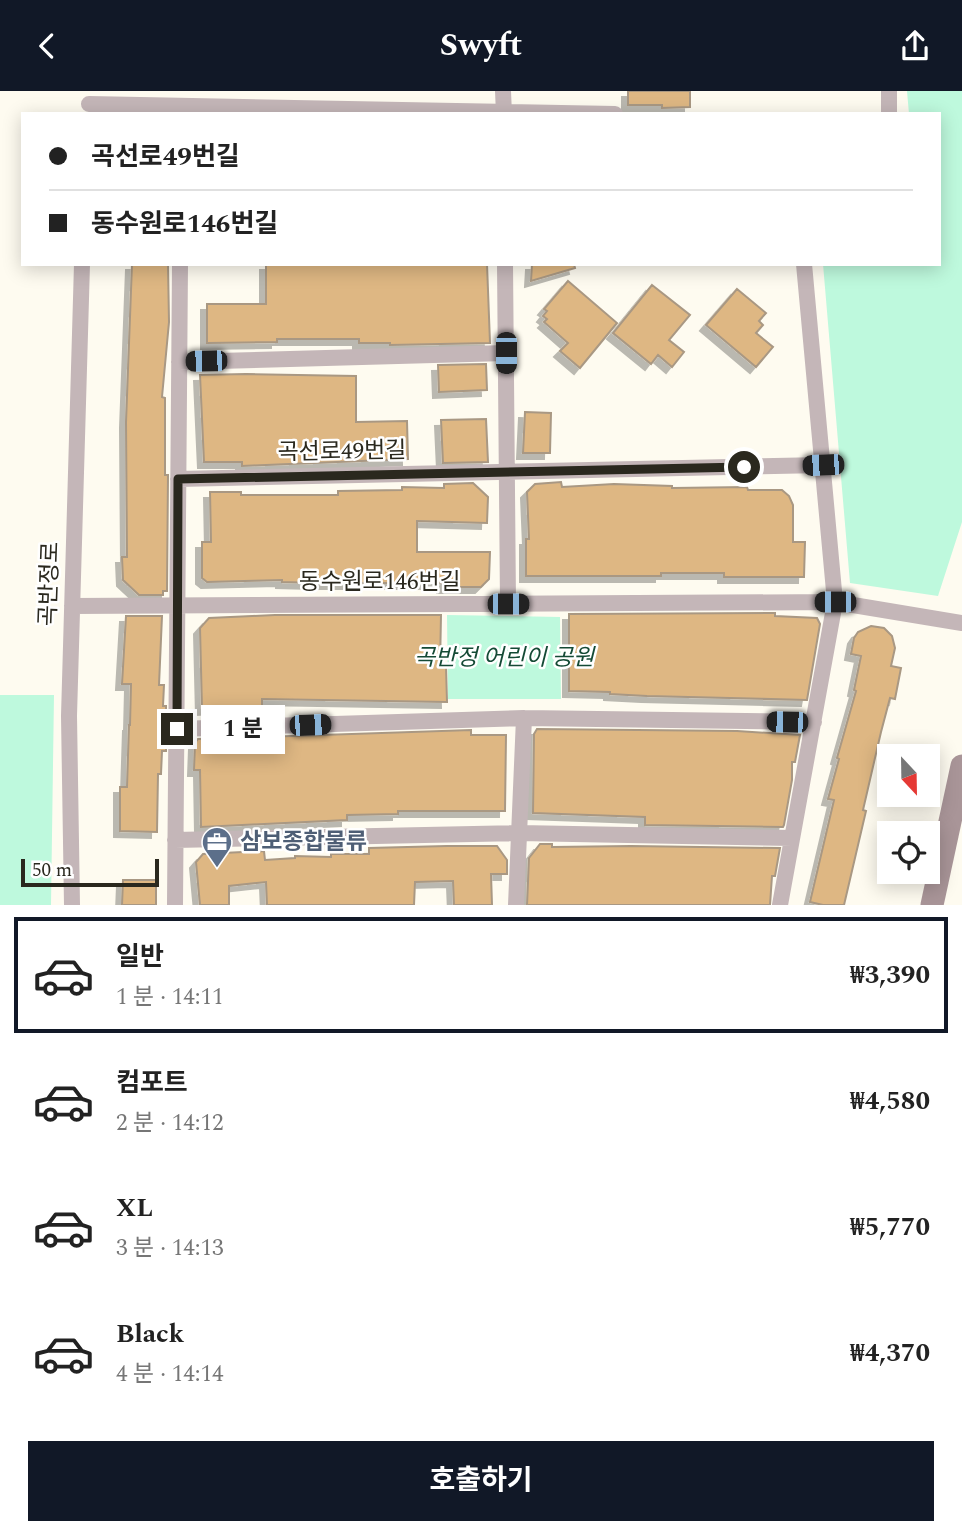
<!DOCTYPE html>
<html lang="ko">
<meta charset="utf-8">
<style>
body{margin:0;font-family:Spectral,"Noto Sans KR",serif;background:#f2f2f2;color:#222;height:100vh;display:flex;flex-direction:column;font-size:26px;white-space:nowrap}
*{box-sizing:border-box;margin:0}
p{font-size:23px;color:#767676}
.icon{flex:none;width:38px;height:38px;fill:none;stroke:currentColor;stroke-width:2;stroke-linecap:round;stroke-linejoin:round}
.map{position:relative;height:814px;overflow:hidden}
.side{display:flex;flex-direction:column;background:#fff;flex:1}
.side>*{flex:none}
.banner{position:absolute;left:21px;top:21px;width:920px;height:154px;border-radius:0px;box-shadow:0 4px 18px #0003;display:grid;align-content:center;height:154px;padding:0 28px;background:#fff}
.needle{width:46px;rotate:158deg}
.fabs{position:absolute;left:877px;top:653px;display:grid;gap:14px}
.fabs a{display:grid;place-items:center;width:63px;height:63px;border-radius:0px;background:#fff;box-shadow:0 4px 18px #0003;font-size:35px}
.scale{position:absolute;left:21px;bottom:18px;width:138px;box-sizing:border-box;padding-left:7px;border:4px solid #2a281e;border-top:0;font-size:19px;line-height:24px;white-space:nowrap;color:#2a281e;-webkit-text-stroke:5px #fff;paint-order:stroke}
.end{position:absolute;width:32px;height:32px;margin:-16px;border:9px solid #2a281e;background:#fff;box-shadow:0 0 0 4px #fff}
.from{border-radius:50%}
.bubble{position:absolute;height:49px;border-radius:0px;background:#fff;box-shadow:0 4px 18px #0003;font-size:23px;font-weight:700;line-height:49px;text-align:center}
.car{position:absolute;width:21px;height:42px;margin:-21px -10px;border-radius:9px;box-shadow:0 0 5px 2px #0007;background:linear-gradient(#222 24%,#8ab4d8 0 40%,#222 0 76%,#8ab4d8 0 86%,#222 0)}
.banner b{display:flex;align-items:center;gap:24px;height:66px;font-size:26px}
.banner b+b{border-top:2px solid #e0e0e0}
.banner i{width:18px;height:18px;background:#222}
ul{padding:12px 0 0;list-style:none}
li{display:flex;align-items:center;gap:21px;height:116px;margin:0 14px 10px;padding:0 14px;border:4px solid transparent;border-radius:0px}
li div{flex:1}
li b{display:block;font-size:26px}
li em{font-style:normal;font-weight:700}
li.on{border-color:#111827}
li>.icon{width:63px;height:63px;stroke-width:1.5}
.primary-button{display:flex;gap:14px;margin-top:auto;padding:14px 28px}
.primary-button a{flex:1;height:80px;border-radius:0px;background:#111827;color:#fff;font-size:28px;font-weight:700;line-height:80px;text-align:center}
header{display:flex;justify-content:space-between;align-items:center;height:91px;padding:0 28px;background:#111827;color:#fff;font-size:32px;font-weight:700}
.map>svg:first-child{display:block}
.green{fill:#bef9dd}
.building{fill:#deb783;stroke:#a99883;stroke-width:2;filter:url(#shadow)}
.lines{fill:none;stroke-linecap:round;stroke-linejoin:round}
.minor{stroke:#c4b6b8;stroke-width:16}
.secondary{stroke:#a99598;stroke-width:23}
.route{stroke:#2a281e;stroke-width:9}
.labels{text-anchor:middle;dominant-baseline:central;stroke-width:5;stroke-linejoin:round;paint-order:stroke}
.street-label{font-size:23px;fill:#2a281e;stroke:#fff}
.park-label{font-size:23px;font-style:italic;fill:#144a35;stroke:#fff}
.service-label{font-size:23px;font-weight:bold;fill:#4e5e75;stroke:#fff;text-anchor:start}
</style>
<header><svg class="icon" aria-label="back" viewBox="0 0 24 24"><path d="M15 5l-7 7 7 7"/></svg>Swyft<svg class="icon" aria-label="share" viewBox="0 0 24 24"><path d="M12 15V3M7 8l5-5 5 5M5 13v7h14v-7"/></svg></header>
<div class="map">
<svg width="962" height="814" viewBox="0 0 962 814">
<defs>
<filter id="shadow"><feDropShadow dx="-6" dy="6" stdDeviation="0" flood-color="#0004"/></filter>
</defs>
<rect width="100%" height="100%" fill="#fefbf0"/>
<path class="green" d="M 907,0 L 962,0 L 962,431 L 938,505 L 850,492 L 823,173 L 940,173 L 940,23 L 909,23 Z
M 447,524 L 560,526 L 561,608 L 448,608 Z
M 0,604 L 54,604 L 51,814 L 0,814 Z"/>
<path class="building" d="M 628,0 L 690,0 L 690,16 L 662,17 L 662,14 L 628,14 Z
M 132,173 L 168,173 L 169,231 L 162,306 L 165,307 L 165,384 L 168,384 L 167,500 L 163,500 L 163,504 L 139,504 L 123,489 L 122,466 L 127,466 L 126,331 Z
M 266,173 L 487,173 L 490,252 L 390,254 L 390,252 L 359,252 L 359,248 L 277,248 L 277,251 L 207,252 L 207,213 L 266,213 Z
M 532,173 L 574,173 L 575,177 L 531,190 Z
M 568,190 L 617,232 L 580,277 L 560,260 L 568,252 L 544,231 L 547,228 L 543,225 L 547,220 L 544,218 Z
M 652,194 L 690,224 L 669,249 L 684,261 L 672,276 L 658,264 L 651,273 L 613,242 Z
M 737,198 L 766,222 L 759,230 L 763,234 L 756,242 L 773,256 L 756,276 L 706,234 Z
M 486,273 L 487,299 L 439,301 L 438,274 Z
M 246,283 L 356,285 L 356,331 L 407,330 L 408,368 L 242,375 L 242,371 L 204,371 L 200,284 Z
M 525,321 L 551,322 L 550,362 L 523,362 Z
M 486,328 L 488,371 L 443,372 L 441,329 Z
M 561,391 L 562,396 L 614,393 L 672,395 L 672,397 L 747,396 L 748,399 L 782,399 L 789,405 L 793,414 L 793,451 L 805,451 L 804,486 L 724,486 L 724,482 L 661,482 L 661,485 L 526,485 L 526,448 L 529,448 L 527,401 L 535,393 Z
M 473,392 L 488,406 L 487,432 L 417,430 L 417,461 L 490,461 L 489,488 L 481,496 L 443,496 L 443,492 L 318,492 L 282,491 L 282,489 L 207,491 L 202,487 L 202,451 L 211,451 L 210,401 L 241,401 L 241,404 L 338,404 L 338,400 L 402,399 L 402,396 L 444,397 L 444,393 Z
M 775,522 L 775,525 L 817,527 L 820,533 L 807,609 L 647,605 L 610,603 L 610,601 L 569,600 L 569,523 Z
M 275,524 L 441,524 L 440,576 L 446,575 L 447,611 L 262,608 L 262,625 L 216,626 L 223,617 L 202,618 L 200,537 L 209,527 Z
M 126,525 L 162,525 L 159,594 L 164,594 L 163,615 L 166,615 L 166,660 L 162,660 L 161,683 L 158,683 L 157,741 L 120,740 L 120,696 L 127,696 L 129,634 L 130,634 L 131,593 L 122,593 Z
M 871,535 L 884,537 L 892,545 L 895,557 L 891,575 L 901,577 L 895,608 L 890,607 L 881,641 L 863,719 L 866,720 L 844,814 L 823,814 L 810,811 L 834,709 L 828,708 L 839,668 L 837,667 L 856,600 L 854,599 L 861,565 L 851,563 L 854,547 L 858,541 Z
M 537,638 L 737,640 L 800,644 L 795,671 L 792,671 L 792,689 L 784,734 L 783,736 L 645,734 L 645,726 L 533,722 L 534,643 Z
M 471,639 L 471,644 L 506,644 L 505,720 L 398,720 L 398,723 L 347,724 L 347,729 L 201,736 L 200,679 L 194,679 L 195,652 L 198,648 Z
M 540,753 L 552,753 L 552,756 L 631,755 L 780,757 L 775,785 L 772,785 L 770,814 L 527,814 L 529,767 Z
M 447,755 L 497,755 L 507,769 L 507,783 L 491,783 L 492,814 L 454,814 L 453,790 L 415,791 L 414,814 L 267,814 L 266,791 L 229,795 L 229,814 L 200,814 L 196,771 L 203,763 L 264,760 L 265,769 L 295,767 L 295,765 L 331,766 L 331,763 L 369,763 L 369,757 Z
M 123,789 L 156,789 L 156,814 L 122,814 Z"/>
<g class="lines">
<path class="minor" d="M 503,0 L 504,23
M 889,0 L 889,23
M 89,13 L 615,23
M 505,173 L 508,513
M 179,271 L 506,262
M 178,388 L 823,374
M 72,515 L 835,511 L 962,532
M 177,638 L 524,627 L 814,631
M 175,749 L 519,742 L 792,747
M 72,814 L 69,625 L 82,173
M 175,814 L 180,173
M 516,814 L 524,627
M 780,814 L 835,511 L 804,173"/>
<path class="secondary" d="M 932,814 L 962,675"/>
</g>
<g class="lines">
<path class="route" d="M 177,638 L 178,388 L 744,376"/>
</g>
<defs>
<g id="office-pin" transform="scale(1.575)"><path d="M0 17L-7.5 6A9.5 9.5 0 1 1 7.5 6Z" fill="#5c6f8a" stroke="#fff"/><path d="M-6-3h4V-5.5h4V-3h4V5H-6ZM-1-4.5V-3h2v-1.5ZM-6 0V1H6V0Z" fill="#fff"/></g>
</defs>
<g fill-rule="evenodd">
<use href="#office-pin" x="217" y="751"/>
</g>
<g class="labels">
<g class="street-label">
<text transform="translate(342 361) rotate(-1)">곡선로49번길</text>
<text x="380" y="491">동수원로146번길</text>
<text transform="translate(50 493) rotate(-88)">곡반정로</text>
</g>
<g class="park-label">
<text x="504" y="567">곡반정 어린이 공원</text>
</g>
<g class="service-label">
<text x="240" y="751">삼보종합물류</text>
</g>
</g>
</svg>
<div class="fabs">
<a><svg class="needle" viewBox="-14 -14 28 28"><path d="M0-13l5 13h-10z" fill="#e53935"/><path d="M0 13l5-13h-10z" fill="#767676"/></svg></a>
<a><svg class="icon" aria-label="locate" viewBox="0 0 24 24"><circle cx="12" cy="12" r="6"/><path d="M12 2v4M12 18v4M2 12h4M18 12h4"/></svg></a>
</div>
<div class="scale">50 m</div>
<i class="end from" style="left:744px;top:376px"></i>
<i class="end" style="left:177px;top:638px"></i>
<div class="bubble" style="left:201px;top:614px;width:84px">1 분</div>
<i class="car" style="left:506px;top:262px;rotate:180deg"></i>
<i class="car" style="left:206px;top:270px;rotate:269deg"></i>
<i class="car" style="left:823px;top:374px;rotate:268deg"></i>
<i class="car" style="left:835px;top:511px;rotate:270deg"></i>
<i class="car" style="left:508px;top:513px;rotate:90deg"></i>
<i class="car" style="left:787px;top:631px;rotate:271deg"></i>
<i class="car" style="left:310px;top:634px;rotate:88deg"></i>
<div class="banner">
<b><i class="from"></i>곡선로49번길</b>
<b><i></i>동수원로146번길</b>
</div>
</div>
<section class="side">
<ul>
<li class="on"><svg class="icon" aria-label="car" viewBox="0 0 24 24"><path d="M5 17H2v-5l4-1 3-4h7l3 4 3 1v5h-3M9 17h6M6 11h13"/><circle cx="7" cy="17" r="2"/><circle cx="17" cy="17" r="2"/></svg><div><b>일반</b><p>1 분 · 14:11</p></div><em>₩3,390</em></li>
<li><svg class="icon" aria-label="car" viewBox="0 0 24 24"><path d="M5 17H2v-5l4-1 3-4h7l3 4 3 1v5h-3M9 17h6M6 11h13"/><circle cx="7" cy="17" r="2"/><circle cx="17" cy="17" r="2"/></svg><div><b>컴포트</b><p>2 분 · 14:12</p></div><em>₩4,580</em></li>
<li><svg class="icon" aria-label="car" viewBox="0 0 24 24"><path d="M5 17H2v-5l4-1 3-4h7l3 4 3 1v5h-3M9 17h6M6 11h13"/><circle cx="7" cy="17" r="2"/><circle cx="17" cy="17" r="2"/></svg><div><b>XL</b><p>3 분 · 14:13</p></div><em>₩5,770</em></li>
<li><svg class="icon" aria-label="car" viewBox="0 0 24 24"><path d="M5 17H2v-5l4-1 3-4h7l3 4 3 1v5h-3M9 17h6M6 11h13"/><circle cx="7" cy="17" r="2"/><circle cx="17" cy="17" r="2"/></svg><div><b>Black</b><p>4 분 · 14:14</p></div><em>₩4,370</em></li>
</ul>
<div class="primary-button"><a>호출하기</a></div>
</section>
